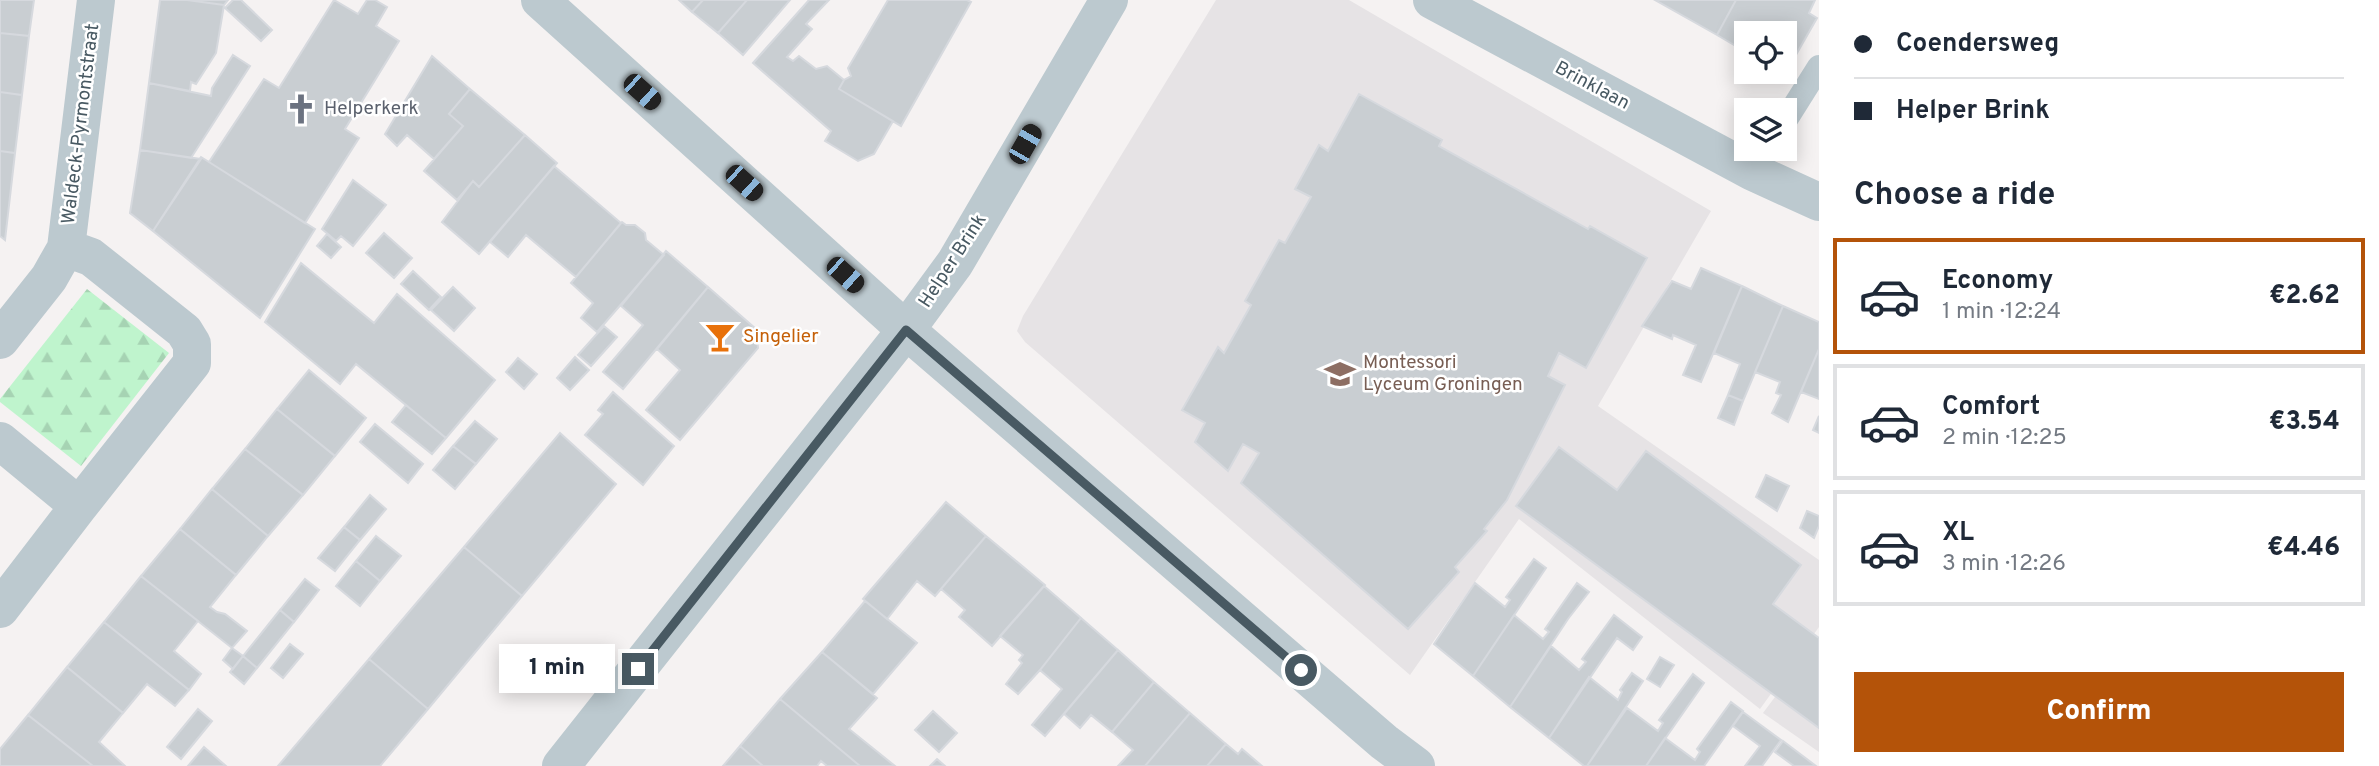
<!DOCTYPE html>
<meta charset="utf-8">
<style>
body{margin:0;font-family:Overpass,sans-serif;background:#f6f6f7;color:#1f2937;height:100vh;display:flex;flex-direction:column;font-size:26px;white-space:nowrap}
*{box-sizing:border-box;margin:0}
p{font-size:23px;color:#747a83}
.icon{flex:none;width:38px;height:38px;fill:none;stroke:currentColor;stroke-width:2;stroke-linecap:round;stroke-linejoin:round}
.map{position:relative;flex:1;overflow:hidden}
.sheet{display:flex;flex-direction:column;background:#fff;width:560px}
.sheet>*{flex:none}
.guide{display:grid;align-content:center;height:154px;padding:0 35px;background:#fff}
.controls{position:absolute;left:1734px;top:21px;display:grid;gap:14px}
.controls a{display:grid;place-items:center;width:63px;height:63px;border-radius:0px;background:#fff;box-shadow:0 4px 18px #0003;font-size:35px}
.end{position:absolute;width:32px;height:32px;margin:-16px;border:9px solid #485962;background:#fff;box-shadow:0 0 0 4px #fff}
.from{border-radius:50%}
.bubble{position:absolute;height:49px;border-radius:0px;background:#fff;box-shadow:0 4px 18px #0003;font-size:23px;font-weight:800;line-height:49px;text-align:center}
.car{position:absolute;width:21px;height:42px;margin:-21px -10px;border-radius:9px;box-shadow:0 0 5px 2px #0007;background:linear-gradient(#222 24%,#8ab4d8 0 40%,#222 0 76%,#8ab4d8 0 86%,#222 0)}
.guide b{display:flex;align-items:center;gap:24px;height:66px;font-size:26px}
.guide b+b{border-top:2px solid #e0e1e3}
.guide i{width:18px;height:18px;background:#1f2937}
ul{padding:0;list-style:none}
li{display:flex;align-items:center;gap:21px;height:116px;margin:0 14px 10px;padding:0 21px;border:4px solid #e0e1e3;border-radius:0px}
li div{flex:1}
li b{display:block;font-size:26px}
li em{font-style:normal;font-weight:800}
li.selected{border-color:#b45309}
li>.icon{width:63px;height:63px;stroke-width:1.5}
h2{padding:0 35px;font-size:32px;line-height:84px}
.action{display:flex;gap:14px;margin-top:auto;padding:14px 35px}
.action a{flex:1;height:80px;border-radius:0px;background:#b45309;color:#fff;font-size:28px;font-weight:800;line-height:80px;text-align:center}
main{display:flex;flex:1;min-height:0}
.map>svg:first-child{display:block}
.education{fill:#e6e3e5}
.forest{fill:url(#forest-firs)}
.building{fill:#c9ced2;stroke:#d6d9de;stroke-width:2}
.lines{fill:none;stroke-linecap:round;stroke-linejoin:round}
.service{stroke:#bcc9cf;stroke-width:24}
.minor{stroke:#bcc9cf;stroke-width:38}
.route{stroke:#485962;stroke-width:9}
.labels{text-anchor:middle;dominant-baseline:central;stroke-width:5;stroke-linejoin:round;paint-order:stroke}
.street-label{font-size:19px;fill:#485962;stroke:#fff}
.worship-label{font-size:19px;fill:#5b616d;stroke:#fff;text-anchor:start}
.food-label{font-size:19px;fill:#c56008;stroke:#fff;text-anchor:start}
.education-label{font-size:19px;fill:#785e54;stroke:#fff;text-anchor:start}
</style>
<main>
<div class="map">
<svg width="1819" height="766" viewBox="0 0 1819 766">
<defs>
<pattern id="forest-firs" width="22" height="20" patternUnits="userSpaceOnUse" patternTransform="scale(1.75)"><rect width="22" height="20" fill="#bff4cd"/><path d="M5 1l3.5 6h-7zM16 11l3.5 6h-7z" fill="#a6d3b3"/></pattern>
</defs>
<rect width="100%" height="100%" fill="#f5f2f2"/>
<path class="education" d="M 1216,0 L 1349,0 L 1711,211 L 1598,406 L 1819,560 L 1819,627 L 1760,709 L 1519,519 L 1410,675 L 1025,342 L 1017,331 L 1023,316 Z
M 1819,638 L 1819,752 L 1763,713 Z"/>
<path class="forest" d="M 87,289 L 169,353 L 81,466 L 0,402 L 0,399 Z"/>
<path class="building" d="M 0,0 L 34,0 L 29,36 L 0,33 Z
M 160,0 L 187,0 L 224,5 L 216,53 L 196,84 L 191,82 L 190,91 L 149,83 Z
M 187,0 L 228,0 L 224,5 Z
M 233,0 L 241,0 L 272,30 L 261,41 L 225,8 Z
M 334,0 L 358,14 L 367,0 L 375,0 L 387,7 L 376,26 L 399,41 L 345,129 L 359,138 L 305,223 L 209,162 L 264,79 L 279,88 Z
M 679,0 L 703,0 L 692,12 Z
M 703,0 L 747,0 L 718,33 L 692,12 Z
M 747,0 L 790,0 L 743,55 L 718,33 Z
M 809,0 L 829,0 L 806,24 L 812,29 L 787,57 L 793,61 L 799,56 L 816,69 L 827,66 L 844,80 L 839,89 L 893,121 L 874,154 L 858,161 L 825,141 L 831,131 L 753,63 Z
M 888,0 L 967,0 L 971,2 L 901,126 L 839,89 L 844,80 L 851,76 L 848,68 Z
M 1655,0 L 1736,0 L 1717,35 Z
M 1736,0 L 1815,0 L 1809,13 L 1817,18 L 1785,74 L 1782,72 L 1785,72 L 1785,33 L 1746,33 L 1746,52 L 1717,35 Z
M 0,33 L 29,36 L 22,95 L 0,92 Z
M 233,55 L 250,66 L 191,158 L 140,150 L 149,83 L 211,96 L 212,88 Z
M 432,56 L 470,89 L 449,114 L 463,126 L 434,159 L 407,135 L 397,146 L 385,134 Z
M 470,89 L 525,135 L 479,187 L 473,181 L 457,200 L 424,171 L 463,126 L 449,114 Z
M 0,92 L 22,95 L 15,153 L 0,151 Z
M 1359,94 L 1442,140 L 1439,146 L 1588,229 L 1590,226 L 1647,258 L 1586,368 L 1559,353 L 1548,376 L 1565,385 L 1507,500 L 1484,529 L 1487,531 L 1455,567 L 1459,572 L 1408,629 L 1241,483 L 1259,453 L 1243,444 L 1228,471 L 1195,442 L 1205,423 L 1182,410 L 1218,347 L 1224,353 L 1251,305 L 1245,301 L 1279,240 L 1285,243 L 1311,197 L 1295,189 L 1319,145 L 1328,151 Z
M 525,135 L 557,163 L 479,254 L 442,222 L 473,181 L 479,187 Z
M 140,150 L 201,159 L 153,231 L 130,213 Z
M 0,151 L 15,153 L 5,240 L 0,236 Z
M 201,157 L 315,229 L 260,318 L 153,231 Z
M 554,166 L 621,223 L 576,277 L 526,235 L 508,257 L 490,242 Z
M 353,180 L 386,205 L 353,246 L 341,236 L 336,241 L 322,229 Z
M 622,222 L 626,225 L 635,225 L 645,233 L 646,240 L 664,255 L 597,332 L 581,318 L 593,303 L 571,283 Z
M 384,233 L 412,258 L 394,278 L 366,253 Z
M 327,234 L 341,247 L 331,258 L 317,246 Z
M 666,251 L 708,287 L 623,389 L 603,372 L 643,325 L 621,306 Z
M 301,263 L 374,323 L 397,294 L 495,380 L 446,438 L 356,364 L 340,384 L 265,322 Z
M 1701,268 L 1742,286 L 1701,382 L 1683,375 L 1696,345 L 1673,335 L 1672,339 L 1642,326 L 1672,281 L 1691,289 Z
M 413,271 L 441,297 L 429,310 L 401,284 Z
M 1742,286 L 1783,306 L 1743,401 L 1728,395 L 1740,364 L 1714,353 Z
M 453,287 L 475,308 L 454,331 L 431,310 Z
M 708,287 L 756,329 L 758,348 L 680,440 L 646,410 L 680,370 L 657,349 Z
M 1783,306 L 1819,322 L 1819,349 L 1788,422 L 1772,413 L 1781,395 L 1776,393 L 1780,382 L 1755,372 Z
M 604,326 L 617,337 L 591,366 L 578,355 Z
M 1819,349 L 1819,399 L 1801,392 Z
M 575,357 L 589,370 L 570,390 L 557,378 Z
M 518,358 L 537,374 L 524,389 L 506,372 Z
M 309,370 L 366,418 L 335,456 L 277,409 Z
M 613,392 L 674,446 L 643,485 L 585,435 L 603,414 L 598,410 Z
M 1728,395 L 1743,401 L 1734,425 L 1718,418 Z
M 406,405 L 446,438 L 432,454 L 392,422 Z
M 277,409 L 335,456 L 303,495 L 245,449 Z
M 1819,416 L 1819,433 L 1813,430 Z
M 475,421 L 497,439 L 476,464 L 453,446 Z
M 375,424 L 423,464 L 408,483 L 360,442 Z
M 560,433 L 616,484 L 522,596 L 464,547 Z
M 453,446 L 476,464 L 455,489 L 433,470 Z
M 1559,447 L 1617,490 L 1646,451 L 1801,565 L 1773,604 L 1819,638 L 1819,728 L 1516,506 Z
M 245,449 L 303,495 L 268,536 L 212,489 Z
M 1766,475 L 1789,486 L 1777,511 L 1756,497 Z
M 212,489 L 268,536 L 236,575 L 180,529 Z
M 370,495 L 386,509 L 360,540 L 344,527 Z
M 946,502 L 986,536 L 935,596 L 917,581 L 887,619 L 863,599 Z
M 1807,511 L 1819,516 L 1819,526 L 1814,538 L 1800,528 Z
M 344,527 L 360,540 L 335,571 L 318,558 Z
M 180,529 L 236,575 L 210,607 L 217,612 L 225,614 L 247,631 L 232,648 L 141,576 Z
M 376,536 L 401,556 L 380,581 L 356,561 Z
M 986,536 L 1045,585 L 992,646 L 959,617 L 965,610 L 941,589 Z
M 464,547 L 522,596 L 428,709 L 369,659 Z
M 1534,559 L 1546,568 L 1473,676 L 1434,644 L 1475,583 L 1505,607 L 1510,600 L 1506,597 Z
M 356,561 L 380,581 L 360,606 L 336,586 Z
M 141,576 L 198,621 L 174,651 L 201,674 L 189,690 L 104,622 Z
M 305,579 L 319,590 L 294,622 L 280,610 Z
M 1577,583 L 1589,592 L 1568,619 L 1510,707 L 1473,676 L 1514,615 L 1543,639 L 1549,632 L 1545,629 Z
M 1044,586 L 1081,618 L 1040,670 L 1018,694 L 1006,684 L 1022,663 L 1019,660 L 1023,655 L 1000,636 Z
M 865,601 L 917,643 L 873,694 L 822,652 Z
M 280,610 L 294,622 L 257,668 L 243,656 Z
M 1614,615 L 1642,637 L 1633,650 L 1617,638 L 1549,738 L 1510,707 L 1551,646 L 1579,670 L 1586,662 L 1582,659 Z
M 1081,618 L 1118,650 L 1045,736 L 1032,725 L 1062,689 L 1040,670 Z
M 104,622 L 189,690 L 175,706 L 147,684 L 123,713 L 67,667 Z
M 290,644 L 303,654 L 283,678 L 271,668 Z
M 232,648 L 243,656 L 233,669 L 223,660 Z
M 1118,650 L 1154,682 L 1112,732 L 1091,715 L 1080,728 L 1064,714 Z
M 822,652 L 877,698 L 849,729 L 895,766 L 860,766 L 780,699 Z
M 243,656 L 257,668 L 244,684 L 230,672 Z
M 1660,657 L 1674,665 L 1660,687 L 1647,679 Z
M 369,659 L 428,709 L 380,766 L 278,766 Z
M 67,667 L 123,713 L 99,742 L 125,766 L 93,766 L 28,715 Z
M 1632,673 L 1643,681 L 1587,766 L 1584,766 L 1549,738 L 1589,677 L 1618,700 L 1622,692 L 1620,690 Z
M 1693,674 L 1704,683 L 1646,766 L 1587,766 L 1627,708 L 1658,731 L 1663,723 L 1659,720 Z
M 1154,682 L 1190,713 L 1145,766 L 1118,766 L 1133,750 L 1112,732 Z
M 780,699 L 860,766 L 827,766 L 821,761 L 817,766 L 763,766 L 740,746 Z
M 1731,702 L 1743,711 L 1704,766 L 1646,766 L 1665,738 L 1695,760 L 1700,752 L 1697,749 Z
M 198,709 L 212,721 L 181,759 L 167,747 Z
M 933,711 L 957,733 L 939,752 L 915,730 Z
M 1743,712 L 1781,740 L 1762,766 L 1745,766 L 1760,746 L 1733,726 Z
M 1190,713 L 1226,744 L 1207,766 L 1145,766 Z
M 28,715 L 93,766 L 0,766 L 0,749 Z
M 1783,741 L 1816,766 L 1794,766 L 1775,752 Z
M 1226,744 L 1238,754 L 1242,749 L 1262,766 L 1207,766 Z
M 740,746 L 763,766 L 723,766 Z
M 204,747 L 226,766 L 188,766 Z
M 937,759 L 945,766 L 930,766 Z"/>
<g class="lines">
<path class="service" d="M 1785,121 L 1819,67
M 1753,172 L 1767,149"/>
<path class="minor" d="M 540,0 L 906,330 L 1384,742 L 1416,766
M 1432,0 L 1753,172 L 1819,202
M 66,248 L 96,0
M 0,340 L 49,278 L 66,248 L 91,257 L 184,331 L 192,344 L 192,363 L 79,506 L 0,441
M 0,609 L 79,506
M 561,766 L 906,330 L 955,263 L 1109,0"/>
</g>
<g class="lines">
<path class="route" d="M 638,669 L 906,330 L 1301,670"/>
</g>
<defs>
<g id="church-bare" transform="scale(2.415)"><path d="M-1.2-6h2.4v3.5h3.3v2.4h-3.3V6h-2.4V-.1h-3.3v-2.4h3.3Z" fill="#6b7280" stroke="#fff" stroke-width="2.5" paint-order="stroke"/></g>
<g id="bar-bare" transform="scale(2.415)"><path d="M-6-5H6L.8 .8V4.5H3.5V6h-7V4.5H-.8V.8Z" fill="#e8710a" stroke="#fff" stroke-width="2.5" paint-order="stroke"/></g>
<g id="school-bare" transform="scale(2.415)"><path d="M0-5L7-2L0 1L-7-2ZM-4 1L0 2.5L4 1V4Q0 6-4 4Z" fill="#8d6e63" stroke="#fff" stroke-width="2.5" paint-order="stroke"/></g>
</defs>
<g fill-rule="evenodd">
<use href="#church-bare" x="301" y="109"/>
<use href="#bar-bare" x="720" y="337"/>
<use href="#school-bare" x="1340" y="374"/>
</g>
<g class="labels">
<g class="street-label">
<text transform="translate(1592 86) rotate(28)">Brinklaan</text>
<text transform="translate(81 124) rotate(-83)">Waldeck-Pyrmontstraat</text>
<text transform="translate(953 261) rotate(-57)">Helper Brink</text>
</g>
<g class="worship-label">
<text x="324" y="109">Helperkerk</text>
</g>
<g class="food-label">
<text x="743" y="337">Singelier</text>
</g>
<g class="education-label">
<text x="1363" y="363">Montessori<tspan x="1363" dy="22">Lyceum Groningen</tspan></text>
</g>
</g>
</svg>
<div class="controls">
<a><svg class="icon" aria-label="locate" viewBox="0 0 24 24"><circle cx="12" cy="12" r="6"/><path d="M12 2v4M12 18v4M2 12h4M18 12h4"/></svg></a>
<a><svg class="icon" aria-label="layers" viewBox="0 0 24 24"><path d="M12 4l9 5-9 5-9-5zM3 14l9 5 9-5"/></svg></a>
</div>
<i class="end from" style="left:1301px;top:670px"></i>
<i class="end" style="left:638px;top:669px"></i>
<div class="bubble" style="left:499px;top:644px;width:116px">1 min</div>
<i class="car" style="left:642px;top:92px;rotate:132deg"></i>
<i class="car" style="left:1025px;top:144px;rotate:30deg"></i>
<i class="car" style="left:744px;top:183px;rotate:132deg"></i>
<i class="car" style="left:845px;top:275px;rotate:132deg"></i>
</div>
<section class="sheet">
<div class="guide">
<b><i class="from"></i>Coendersweg</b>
<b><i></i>Helper Brink</b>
</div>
<h2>Choose a ride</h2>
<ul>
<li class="selected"><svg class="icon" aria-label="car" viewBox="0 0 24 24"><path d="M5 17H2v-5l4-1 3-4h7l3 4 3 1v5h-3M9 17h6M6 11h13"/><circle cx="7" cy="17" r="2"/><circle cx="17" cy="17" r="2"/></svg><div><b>Economy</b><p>1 min · 12:24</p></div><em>€2.62</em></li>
<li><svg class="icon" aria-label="car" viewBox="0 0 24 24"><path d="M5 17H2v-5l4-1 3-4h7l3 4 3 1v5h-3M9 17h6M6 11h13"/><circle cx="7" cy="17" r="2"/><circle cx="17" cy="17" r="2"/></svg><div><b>Comfort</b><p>2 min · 12:25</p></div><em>€3.54</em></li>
<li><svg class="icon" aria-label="car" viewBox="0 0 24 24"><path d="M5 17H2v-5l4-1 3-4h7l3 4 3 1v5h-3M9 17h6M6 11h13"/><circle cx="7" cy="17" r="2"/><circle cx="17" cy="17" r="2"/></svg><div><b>XL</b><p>3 min · 12:26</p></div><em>€4.46</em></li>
</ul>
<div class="action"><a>Confirm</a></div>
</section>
</main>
